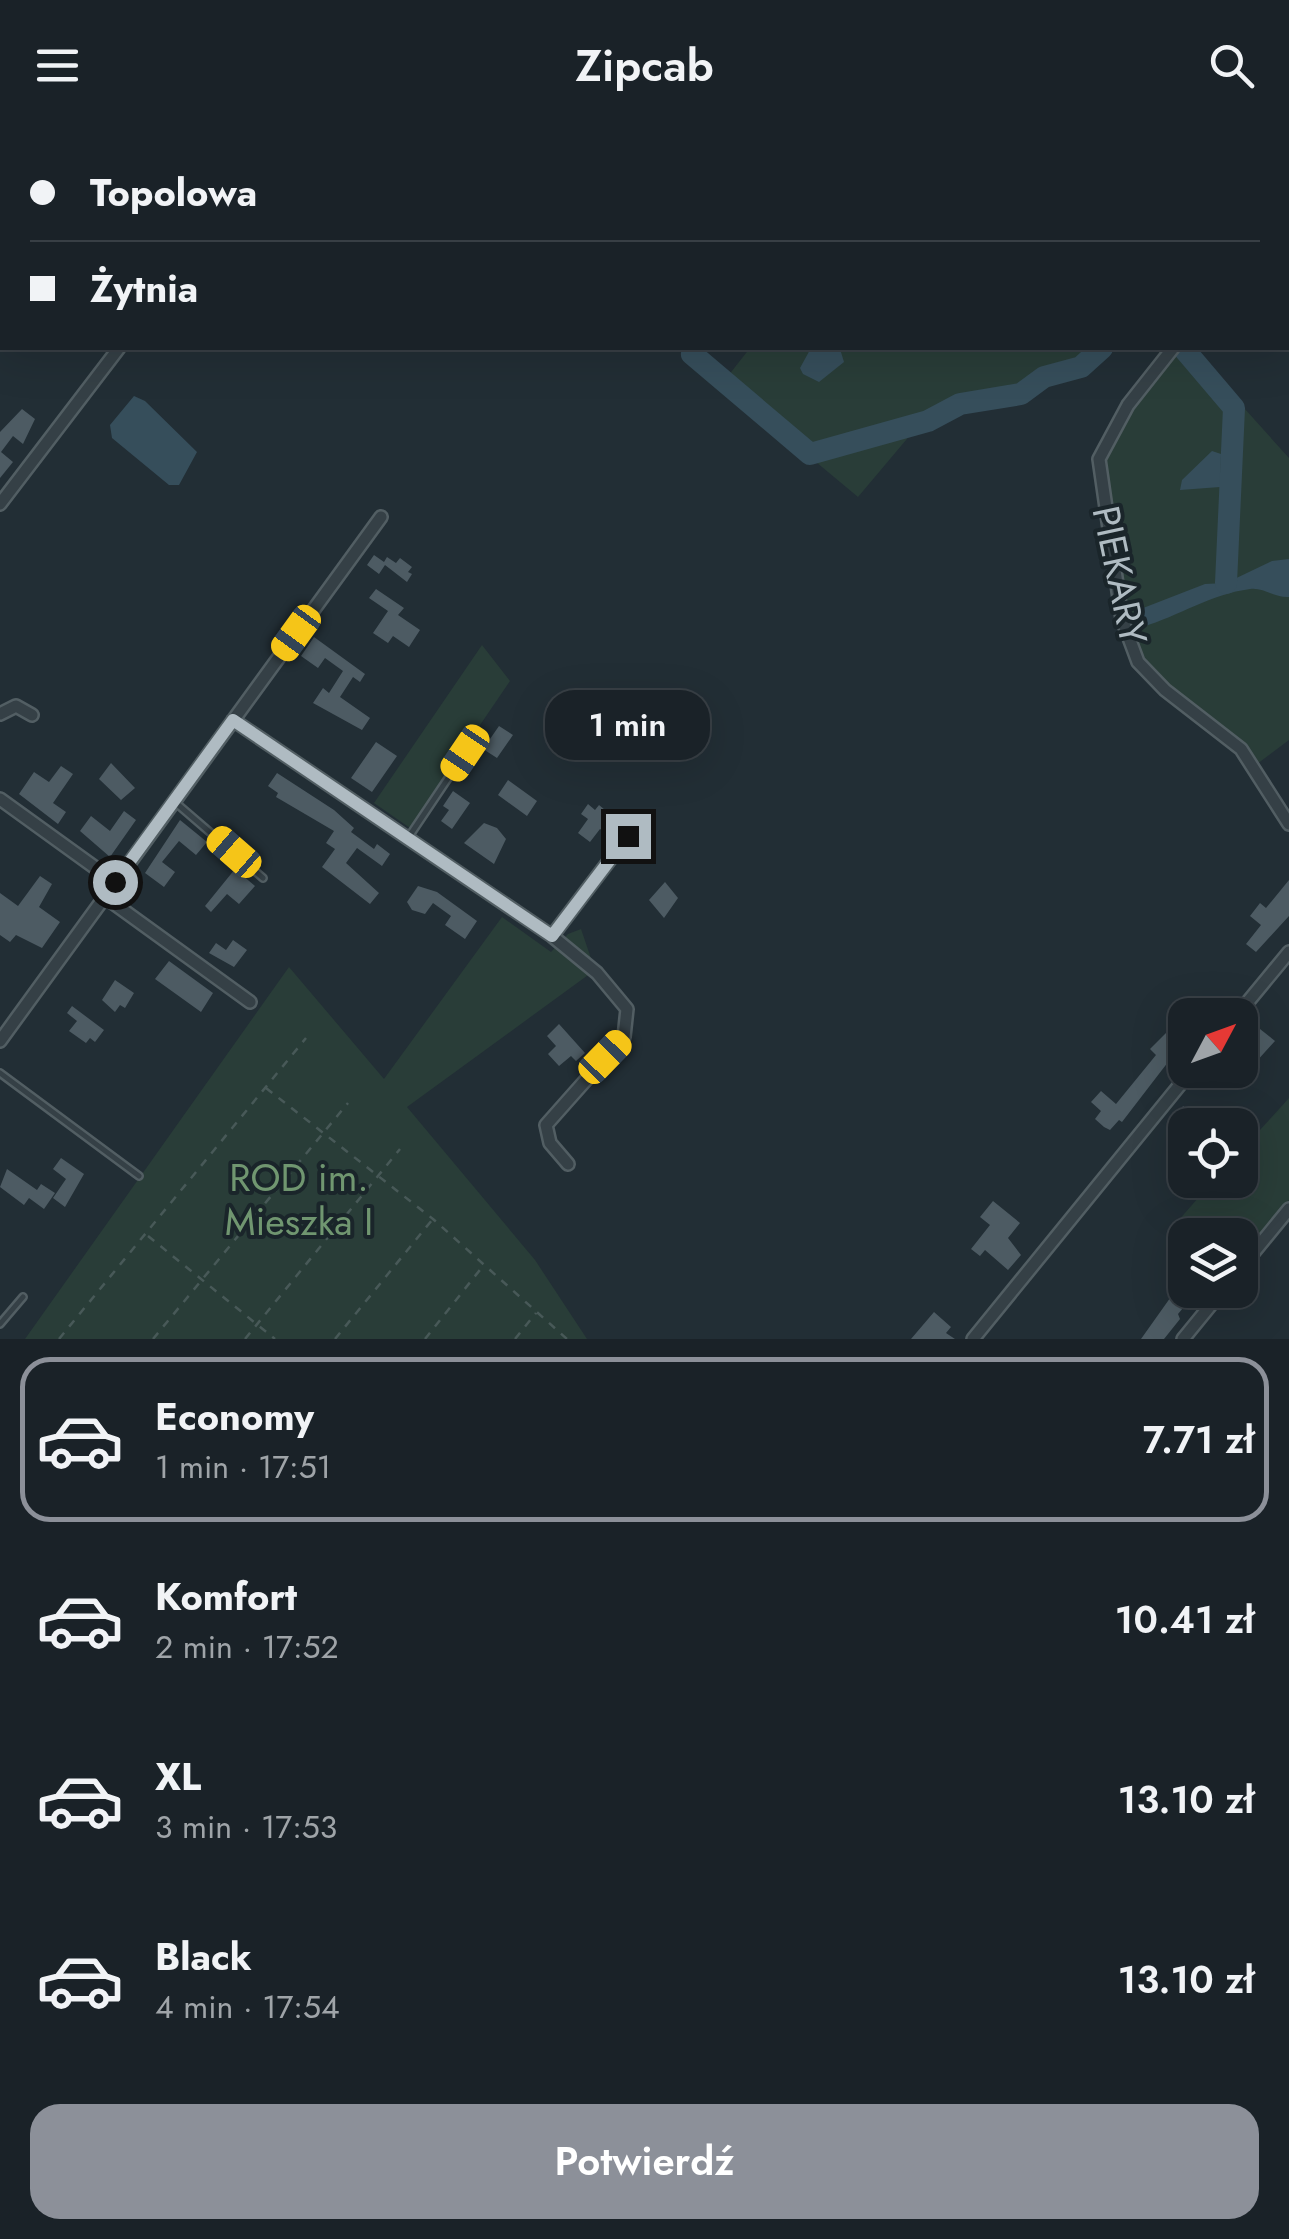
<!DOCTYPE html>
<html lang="pl">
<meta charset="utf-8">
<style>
body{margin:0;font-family:Jost,sans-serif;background:#232a30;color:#f1f3f6;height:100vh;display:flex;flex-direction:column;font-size:38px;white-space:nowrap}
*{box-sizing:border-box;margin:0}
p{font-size:32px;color:#9fa4a8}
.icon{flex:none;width:55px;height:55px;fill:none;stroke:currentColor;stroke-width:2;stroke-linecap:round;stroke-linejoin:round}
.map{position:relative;height:1209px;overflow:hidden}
.side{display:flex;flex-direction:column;background:#1a2228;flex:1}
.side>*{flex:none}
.guide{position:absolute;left:0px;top:0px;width:1290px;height:220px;box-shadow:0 10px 40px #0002,0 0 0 2px #383f45;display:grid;align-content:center;height:220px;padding:0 30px;background:#1a2228}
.needle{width:65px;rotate:49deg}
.tools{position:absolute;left:1168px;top:868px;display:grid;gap:20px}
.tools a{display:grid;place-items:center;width:90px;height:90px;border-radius:20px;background:#1a2228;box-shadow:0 10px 40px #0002,0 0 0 2px #383f45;font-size:50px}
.end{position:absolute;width:45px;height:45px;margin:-22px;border:12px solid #afbbc2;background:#111;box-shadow:0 0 0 5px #111}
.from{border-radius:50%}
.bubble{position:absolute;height:70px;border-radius:30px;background:#1a2228;box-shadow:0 10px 40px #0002,0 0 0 2px #383f45;font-size:32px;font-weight:600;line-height:70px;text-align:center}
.car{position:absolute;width:30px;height:60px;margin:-30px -15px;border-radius:12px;box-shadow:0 0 8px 2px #0007;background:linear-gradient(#f5c518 24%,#345 0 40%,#f5c518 0 76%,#345 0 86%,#f5c518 0)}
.guide b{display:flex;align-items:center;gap:35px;height:95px;font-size:38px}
.guide b+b{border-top:2px solid #383f45}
.guide i{width:25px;height:25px;background:#f1f3f6}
ul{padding:18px 0 0;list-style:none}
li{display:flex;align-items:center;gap:30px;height:165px;margin:0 20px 15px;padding:0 10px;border:5px solid transparent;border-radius:30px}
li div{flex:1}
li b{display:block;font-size:38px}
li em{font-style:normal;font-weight:600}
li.on{border-color:#8c9099}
li>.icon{width:90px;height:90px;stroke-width:1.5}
.button{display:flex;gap:20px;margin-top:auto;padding:20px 30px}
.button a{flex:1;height:115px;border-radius:30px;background:#8c9099;color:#fff;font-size:40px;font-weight:600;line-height:115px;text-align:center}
header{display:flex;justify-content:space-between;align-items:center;height:130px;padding:0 30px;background:#1a2228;font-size:45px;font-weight:600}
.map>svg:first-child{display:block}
.green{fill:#293d38}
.water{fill:#364e5b}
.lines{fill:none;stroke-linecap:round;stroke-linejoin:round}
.river{stroke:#364e5b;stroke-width:22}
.building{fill:#4d5b63}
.lane-casing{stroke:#525e63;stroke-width:10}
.street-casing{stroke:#525e63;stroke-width:16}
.path{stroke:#485958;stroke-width:2.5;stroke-dasharray:8 8;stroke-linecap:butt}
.lane{stroke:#354046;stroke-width:5}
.street{stroke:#354046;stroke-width:11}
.route{stroke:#afbbc2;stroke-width:12}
.labels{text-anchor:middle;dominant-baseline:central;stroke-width:8;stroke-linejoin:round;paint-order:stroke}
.street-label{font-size:38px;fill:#afbbc2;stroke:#1a252a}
.park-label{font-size:38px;fill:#709670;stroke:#1a252a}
</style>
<header><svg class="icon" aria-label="menu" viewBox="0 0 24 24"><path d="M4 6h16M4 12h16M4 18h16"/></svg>Zipcab<svg class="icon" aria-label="search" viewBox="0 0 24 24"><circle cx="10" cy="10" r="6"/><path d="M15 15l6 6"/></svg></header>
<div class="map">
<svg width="1289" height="1209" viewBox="0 0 1289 1209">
<rect width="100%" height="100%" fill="#222e35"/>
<path class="green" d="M 692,218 L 705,218 L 709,230 L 728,246 L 750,218 L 1105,218 L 1081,240 L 1044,250 L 1023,267 L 976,274 L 979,269 L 959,271 L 912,292 L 917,297 L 858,367 L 690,227 Z
M 1179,218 L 1190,218 L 1289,328 L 1289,610 L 1257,634 C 1226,590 1174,573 1145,532 C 1129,510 1098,347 1106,324 C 1119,284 1156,251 1179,218 Z
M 482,515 L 510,551 L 410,698 L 374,673 Z
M 502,787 L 551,822 L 568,804 L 581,799 L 595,840 L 407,977 L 535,1130 L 587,1209 L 25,1209 L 289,837 L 384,949 Z
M 1289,968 L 1289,1070 L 1240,1129 L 1240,1105 L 1192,1105 L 1177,1092 L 1214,1050 L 1240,1050 L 1240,1022 Z"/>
<path class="water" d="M 811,218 L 840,219 L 844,232 L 819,252 L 803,244 L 800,238 Z
M 134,266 L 145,271 L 197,322 L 179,355 L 169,355 L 112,308 L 110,295 Z
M 1212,321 L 1221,324 L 1220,357 L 1180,360 L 1182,350 Z
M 1289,429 L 1289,467 C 1275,468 1263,457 1250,459 C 1211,464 1179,486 1142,497 L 1134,491 L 1138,480 L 1205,454 L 1226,453 L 1272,431 Z"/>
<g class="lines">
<path class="river" d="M 696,2 L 698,0
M 694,218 L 692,224 L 810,324 L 928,291 L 960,274 L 1021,264 L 1044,247 L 1081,237 L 1102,218
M 1183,218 L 1234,278 L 1226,453"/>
</g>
<path class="building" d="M 22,279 L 35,289 L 23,314 L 13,306 L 1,322 L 13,332 L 0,348 L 0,302 Z
M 374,425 L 384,432 L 387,427 L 396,433 L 400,428 L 412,437 L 408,442 L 412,444 L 407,452 L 385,435 L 379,444 L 367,435 Z
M 376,459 L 404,478 L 398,485 L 420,500 L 409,517 L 393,506 L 388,513 L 373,503 L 388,481 L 369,468 Z
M 314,507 L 365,544 L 360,552 L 353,547 L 340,567 L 370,588 L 362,600 L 313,573 L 323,558 L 329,563 L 343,541 L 325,528 L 318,538 L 301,526 Z
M 499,596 L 513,605 L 497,628 L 483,619 Z
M 376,612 L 397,626 L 372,662 L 351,648 Z
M 111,633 L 135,658 L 121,670 L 99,649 Z
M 61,636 L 73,644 L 53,673 L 66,682 L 58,694 L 19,664 L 34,642 L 49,652 Z
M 277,643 L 334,680 L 354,698 L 351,702 L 374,719 L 377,714 L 390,724 L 382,736 L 357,718 L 346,733 L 379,763 L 370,774 L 322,737 L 335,719 L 326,713 L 334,701 L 276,667 L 278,663 L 268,656 Z
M 508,650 L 537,671 L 527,686 L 498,665 Z
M 453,661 L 470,673 L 452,699 L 441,691 L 449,680 L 443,676 Z
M 588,674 L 595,680 L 599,675 L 611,685 L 608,689 L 617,696 L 610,706 L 600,699 L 590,712 L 578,703 L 588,689 L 581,684 Z
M 124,681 L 136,690 L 110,727 L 80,701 L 91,686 L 110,701 Z
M 180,690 L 207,712 L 196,725 L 179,711 L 162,732 L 175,742 L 164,757 L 145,743 Z
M 484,693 L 497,698 L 506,709 L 494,734 L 464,713 Z
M 235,739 L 255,756 L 239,774 L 227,764 L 211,782 L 205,776 Z
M 40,746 L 52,754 L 39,777 L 60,792 L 42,818 L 16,805 L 10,812 L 0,805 L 0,763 L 18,776 Z
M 1289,750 L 1289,786 L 1256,822 L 1246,814 L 1261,795 L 1250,786 L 1260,773 L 1266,778 Z
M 665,752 L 678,768 L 664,788 L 649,770 Z
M 418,756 L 437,762 L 477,791 L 465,809 L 445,795 L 451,786 L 433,773 L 425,784 L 412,780 L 407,772 Z
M 233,810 L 247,820 L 234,837 L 209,823 L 216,813 L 226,820 Z
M 169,831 L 213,863 L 201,882 L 155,849 Z
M 115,850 L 134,863 L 125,878 L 120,875 L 115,882 L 102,870 Z
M 72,876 L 104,900 L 95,912 L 90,908 L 86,913 L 69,901 L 77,891 L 67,883 Z
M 1178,891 L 1185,897 L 1185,910 L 1122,992 L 1119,990 L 1110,1000 L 1104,997 L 1095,989 L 1101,981 L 1091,972 L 1101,961 L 1116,974 L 1156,925 L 1150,919 Z
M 559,894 L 585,923 L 576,931 L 571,926 L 559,936 L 548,924 L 556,916 L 547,906 Z
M 1260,899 L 1275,911 L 1246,943 L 1240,938 L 1240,923 Z
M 1183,976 L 1206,995 L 1185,995 L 1185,1013 L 1170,1001 Z
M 61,1028 L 84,1044 L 65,1077 L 53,1068 L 66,1049 L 53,1039 Z
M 7,1039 L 37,1060 L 41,1054 L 55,1063 L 44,1079 L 29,1068 L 24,1075 L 0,1057 Z
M 993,1071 L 1020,1093 L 1008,1108 L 1021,1125 L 1008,1140 L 985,1120 L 980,1126 L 971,1119 L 990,1095 L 980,1087 Z
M 1185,1147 L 1185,1160 L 1198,1160 L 1178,1184 L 1180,1189 L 1164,1209 L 1141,1209 Z
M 934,1182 L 951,1197 L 946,1203 L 955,1209 L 911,1209 Z"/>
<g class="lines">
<g class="lane-casing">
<path id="lane" d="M 293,0 L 296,2
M 1140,2 L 1141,0
M 176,673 L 263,748
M 408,708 L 465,623
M 0,943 L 139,1046
M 0,1194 L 23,1167"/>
</g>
<g class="street-casing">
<path id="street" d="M 284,2 L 286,0
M 1288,49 L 1289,47
M 1173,218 L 1128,275 L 1099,329 L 1122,489 L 1138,532 L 1165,560 L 1241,619 L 1289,694
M 0,374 L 119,218
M 0,584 L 16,576 L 32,585
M 233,590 L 552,806 L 597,843 L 627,879 L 624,907 L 546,995 L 550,1013 L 568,1034
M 0,669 L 115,752
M 105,767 L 250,872
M 552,806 L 628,706
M 1237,885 L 1289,822
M 0,911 L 381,387
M 1240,1139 L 1289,1079
M 973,1209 L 1192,940
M 1183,1209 L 1223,1160"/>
</g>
<path class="path" d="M 86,0 L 88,2
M 266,958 L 433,1089 L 567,1209
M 148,1106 L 275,1209
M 59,1209 L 306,908
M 153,1209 L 348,973
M 245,1209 L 400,1019
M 335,1209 L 432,1090
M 425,1209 L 483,1136
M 515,1209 L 536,1183"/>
<use href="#lane" class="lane"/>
<use href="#street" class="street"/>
</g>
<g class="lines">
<path class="route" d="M 115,752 L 233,590 L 552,806 L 628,706"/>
</g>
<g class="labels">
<g class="street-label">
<text transform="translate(1120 445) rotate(78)">PIEKARY</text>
</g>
<g class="park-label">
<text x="299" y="1047">ROD im.<tspan x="299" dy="44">Mieszka I</tspan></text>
</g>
</g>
</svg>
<div class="tools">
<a><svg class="needle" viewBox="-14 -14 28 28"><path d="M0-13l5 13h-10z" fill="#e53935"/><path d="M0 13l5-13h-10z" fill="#9fa4a8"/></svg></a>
<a><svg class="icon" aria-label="locate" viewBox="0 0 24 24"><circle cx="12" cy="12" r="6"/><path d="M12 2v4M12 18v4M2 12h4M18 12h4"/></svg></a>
<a><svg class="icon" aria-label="layers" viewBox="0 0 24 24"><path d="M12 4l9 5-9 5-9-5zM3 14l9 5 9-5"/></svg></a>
</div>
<i class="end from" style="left:115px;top:752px"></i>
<i class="end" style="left:628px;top:706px"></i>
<div class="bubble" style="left:545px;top:560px;width:165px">1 min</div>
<i class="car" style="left:296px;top:503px;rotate:216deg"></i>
<i class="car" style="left:465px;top:623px;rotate:214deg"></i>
<i class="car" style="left:234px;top:722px;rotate:311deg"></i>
<i class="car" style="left:605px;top:927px;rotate:44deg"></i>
<div class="guide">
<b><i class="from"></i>Topolowa</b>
<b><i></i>Żytnia</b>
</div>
</div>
<section class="side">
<ul>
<li class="on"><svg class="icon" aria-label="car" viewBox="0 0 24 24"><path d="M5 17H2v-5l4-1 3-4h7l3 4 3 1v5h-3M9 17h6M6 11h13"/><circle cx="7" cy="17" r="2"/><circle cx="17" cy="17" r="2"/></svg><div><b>Economy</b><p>1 min · 17:51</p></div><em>7.71 zł</em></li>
<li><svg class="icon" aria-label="car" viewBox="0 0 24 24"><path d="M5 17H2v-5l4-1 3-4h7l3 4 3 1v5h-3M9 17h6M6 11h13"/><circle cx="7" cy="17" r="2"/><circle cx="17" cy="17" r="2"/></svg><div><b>Komfort</b><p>2 min · 17:52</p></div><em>10.41 zł</em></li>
<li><svg class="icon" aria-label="car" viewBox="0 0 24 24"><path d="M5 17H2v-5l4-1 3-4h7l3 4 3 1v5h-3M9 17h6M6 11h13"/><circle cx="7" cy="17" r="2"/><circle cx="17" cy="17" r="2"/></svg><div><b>XL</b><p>3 min · 17:53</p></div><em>13.10 zł</em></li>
<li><svg class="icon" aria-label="car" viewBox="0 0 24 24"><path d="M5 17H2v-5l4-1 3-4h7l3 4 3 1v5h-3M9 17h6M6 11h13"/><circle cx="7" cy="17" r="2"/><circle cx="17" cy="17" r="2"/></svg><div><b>Black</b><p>4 min · 17:54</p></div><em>13.10 zł</em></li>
</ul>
<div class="button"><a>Potwierdź</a></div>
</section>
